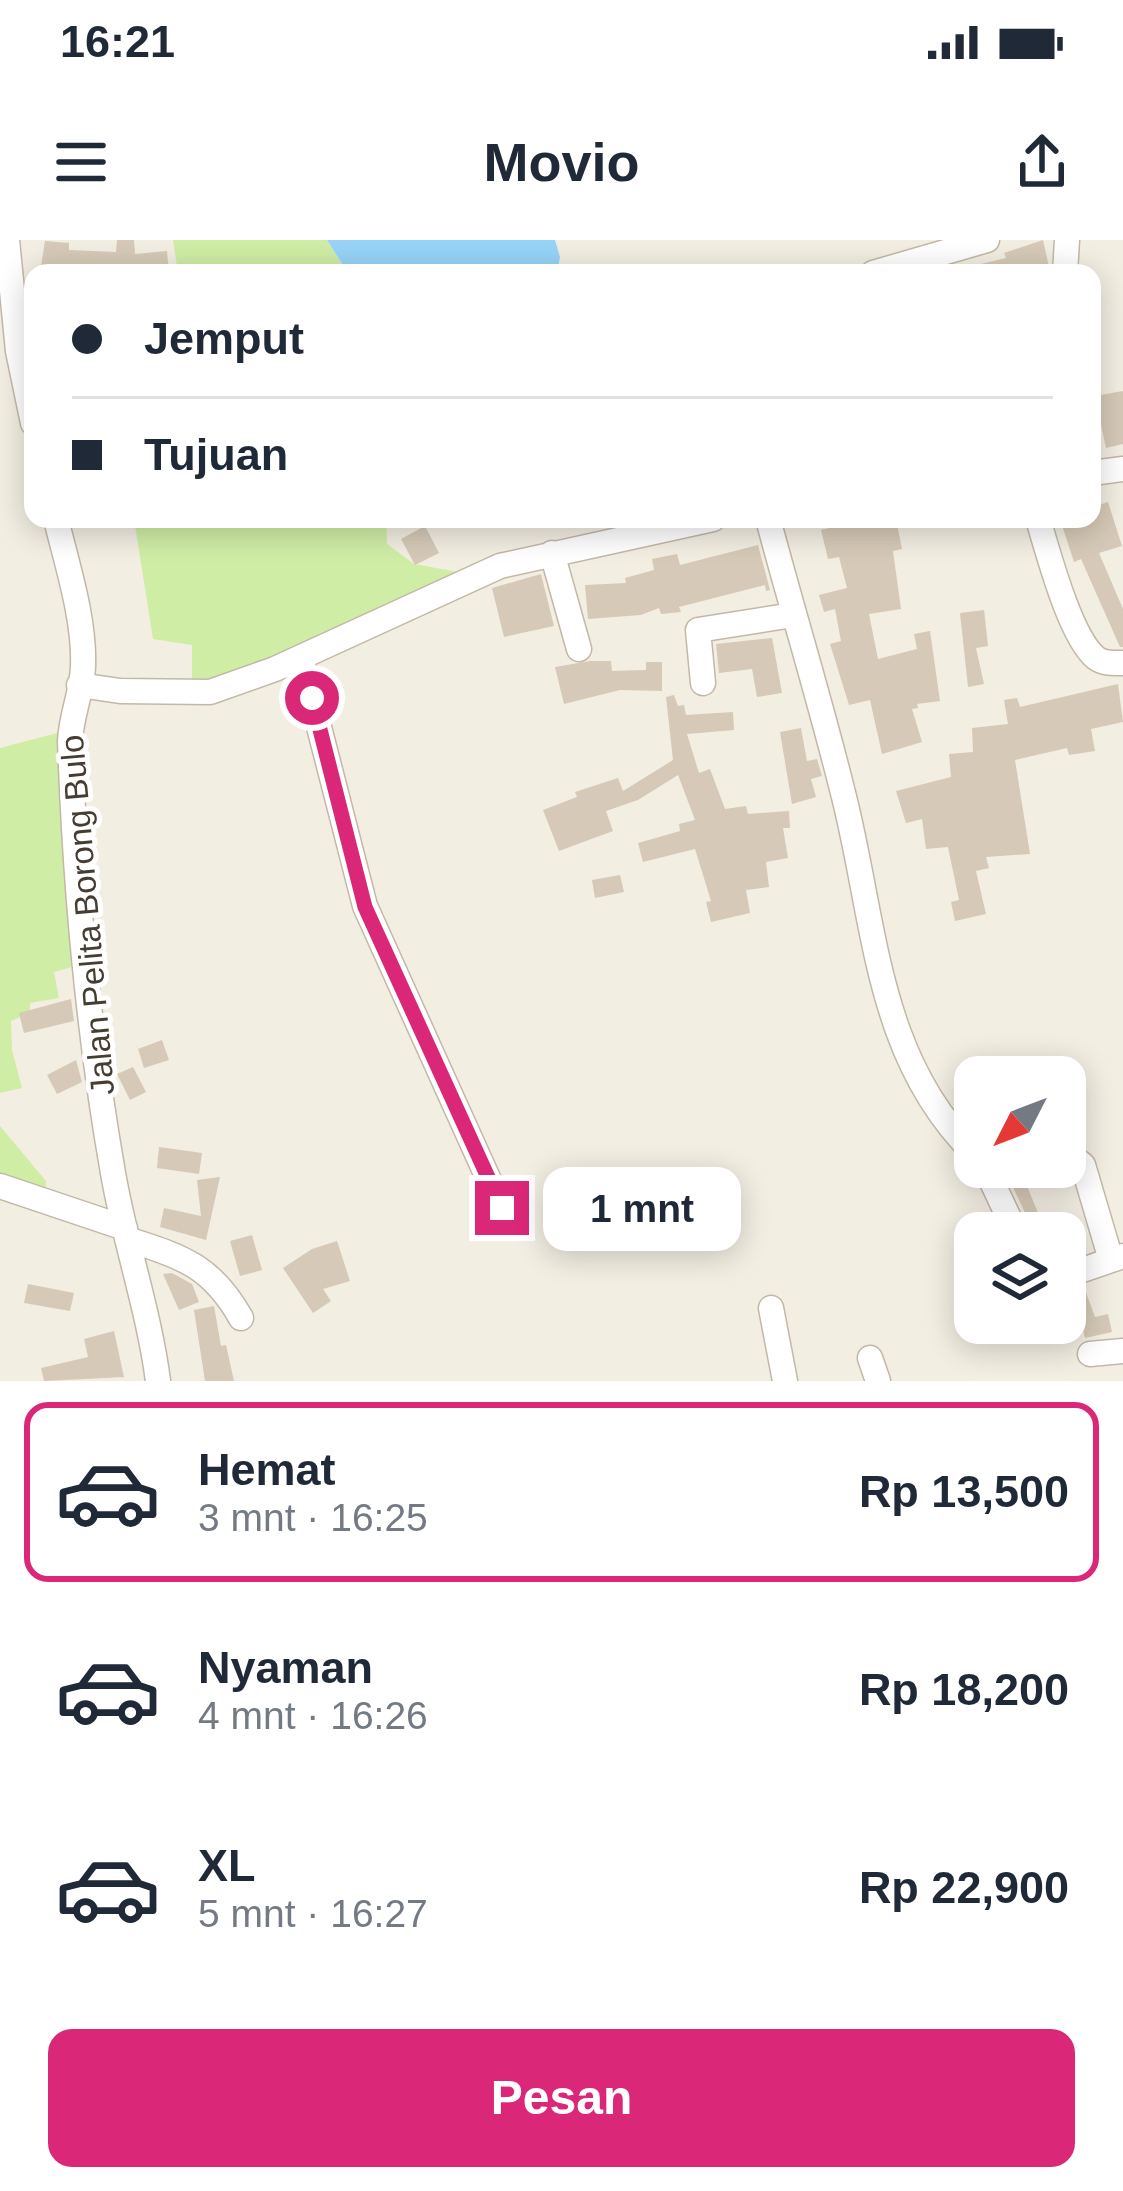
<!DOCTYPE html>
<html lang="id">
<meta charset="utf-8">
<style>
body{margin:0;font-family:Helvetica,sans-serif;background:#f6f6f7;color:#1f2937;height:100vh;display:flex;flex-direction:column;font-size:45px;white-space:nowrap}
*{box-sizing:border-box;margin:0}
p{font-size:39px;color:#747a83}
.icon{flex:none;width:66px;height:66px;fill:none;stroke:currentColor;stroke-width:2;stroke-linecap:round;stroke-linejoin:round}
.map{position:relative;height:1141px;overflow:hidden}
.sheet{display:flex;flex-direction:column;background:#fff;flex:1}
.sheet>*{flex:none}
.guide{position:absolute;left:24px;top:24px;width:1077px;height:264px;border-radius:24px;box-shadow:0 6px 30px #0003;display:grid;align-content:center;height:264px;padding:0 48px;background:#fff}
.needle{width:78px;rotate:228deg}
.buttons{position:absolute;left:954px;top:816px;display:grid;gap:24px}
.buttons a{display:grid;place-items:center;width:132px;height:132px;border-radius:24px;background:#fff;box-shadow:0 6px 30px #0003;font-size:60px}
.end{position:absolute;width:54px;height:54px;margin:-27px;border:15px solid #db2777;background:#fff;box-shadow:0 0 0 6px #fff}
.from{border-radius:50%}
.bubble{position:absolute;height:84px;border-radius:24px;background:#fff;box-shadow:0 6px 30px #0003;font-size:39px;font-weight:600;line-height:84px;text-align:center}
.guide b{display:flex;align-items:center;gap:42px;height:114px;font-size:45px}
.guide b+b{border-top:3px solid #e0e1e3}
.guide i{width:30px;height:30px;background:#1f2937}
ul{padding:21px 0 0;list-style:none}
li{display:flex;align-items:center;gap:36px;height:180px;margin:0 24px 18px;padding:0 24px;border:6px solid transparent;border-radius:24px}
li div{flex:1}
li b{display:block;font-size:45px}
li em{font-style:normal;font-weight:600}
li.active{border-color:#db2777}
li>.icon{width:108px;height:108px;stroke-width:1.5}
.cta{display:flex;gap:24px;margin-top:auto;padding:24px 48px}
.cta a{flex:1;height:138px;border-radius:24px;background:#db2777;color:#fff;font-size:48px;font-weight:600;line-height:138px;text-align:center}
.status{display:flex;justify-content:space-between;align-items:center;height:84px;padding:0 60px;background:#fff;direction:ltr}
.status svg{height:33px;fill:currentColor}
header{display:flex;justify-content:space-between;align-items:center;height:156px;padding:0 48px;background:#fff;font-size:54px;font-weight:600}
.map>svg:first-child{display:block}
.green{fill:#d0eda6}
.water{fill:#97d4f8}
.building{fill:#d6c9b7}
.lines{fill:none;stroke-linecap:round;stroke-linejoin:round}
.minor-casing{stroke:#c3b8a7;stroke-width:27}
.minor{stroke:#fff;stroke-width:24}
.route{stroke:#db2777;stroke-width:15}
.labels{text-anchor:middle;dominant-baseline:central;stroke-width:10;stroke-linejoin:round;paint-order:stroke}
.street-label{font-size:33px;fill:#463d32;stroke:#fff}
</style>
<div class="status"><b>16:21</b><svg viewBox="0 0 49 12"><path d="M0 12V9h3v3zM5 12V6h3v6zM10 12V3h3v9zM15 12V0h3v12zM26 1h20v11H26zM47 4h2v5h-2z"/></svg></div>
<header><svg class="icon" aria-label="menu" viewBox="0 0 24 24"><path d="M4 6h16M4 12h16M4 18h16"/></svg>Movio<svg class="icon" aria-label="share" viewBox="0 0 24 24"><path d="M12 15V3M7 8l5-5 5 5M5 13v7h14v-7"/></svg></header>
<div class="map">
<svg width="1123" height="1141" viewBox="0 0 1123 1141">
<rect width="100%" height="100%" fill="#f3eee2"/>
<path class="green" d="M 173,0 L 327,0 L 348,33 L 178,33 Z
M 134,279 L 386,279 L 387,304 L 414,324 L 486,337 L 388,383 L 192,446 L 192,405 L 153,399 Z
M 61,492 L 76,726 L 54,732 L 59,758 L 30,763 L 30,773 L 11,781 L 12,810 L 22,848 L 0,853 L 0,508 Z
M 0,886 L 46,941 L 45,953 L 0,936 Z"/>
<path class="water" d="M 327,0 L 555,0 L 560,17 L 557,33 L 348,33 Z"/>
<path class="building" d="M 117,0 L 134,0 L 135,14 L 167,11 L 169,33 L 40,32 L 45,1 L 69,3 L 69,10 L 116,12 Z
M 1043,0 L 1049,27 L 1030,33 L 968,33 L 968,27 L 1006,18 L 1004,13 Z
M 1123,151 L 1123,204 L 1106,208 L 1095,156 Z
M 1108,262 L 1122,306 L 1099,313 L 1123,369 L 1123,407 L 1120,407 L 1081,319 L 1074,322 L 1060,279 L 1092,279 L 1092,267 Z
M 868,279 L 896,279 L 902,309 L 893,311 L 901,369 L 869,374 L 878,419 L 917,409 L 914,394 L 930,391 L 940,461 L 917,464 L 918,468 L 912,469 L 922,502 L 882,514 L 870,460 L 849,465 L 830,404 L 841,401 L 835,369 L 824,372 L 819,355 L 847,348 L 839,317 L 828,319 L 821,290 Z
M 425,286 L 439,313 L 415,325 L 401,299 Z
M 758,305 L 770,350 L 766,351 L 765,345 L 679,367 L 681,372 L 661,374 L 659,368 L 641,375 L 588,379 L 585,345 L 626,343 L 625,338 L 654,330 L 652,319 L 677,314 L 680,325 Z
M 541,334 L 554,386 L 504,397 L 492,348 Z
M 984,370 L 988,406 L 976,408 L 984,444 L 968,447 L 960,373 Z
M 772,398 L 782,453 L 757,457 L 752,429 L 719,433 L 716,404 Z
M 590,421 L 611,421 L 612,431 L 646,430 L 646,422 L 662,422 L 662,451 L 620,450 L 564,464 L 555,427 Z
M 1118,444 L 1123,482 L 1091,489 L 1095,511 L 1069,515 L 1067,508 L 1015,520 L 1030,614 L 986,617 L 989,628 L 976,631 L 986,674 L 955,681 L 951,662 L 959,660 L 948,607 L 926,609 L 922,579 L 906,583 L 896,551 L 951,537 L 949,514 L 973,512 L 972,488 L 1008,484 L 1004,460 L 1017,458 L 1020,467 Z
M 674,455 L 678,466 L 684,465 L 686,475 L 733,472 L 734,490 L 687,494 L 699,533 L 710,529 L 725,569 L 746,566 L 748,574 L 789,571 L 790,588 L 783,588 L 788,618 L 766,622 L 769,647 L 746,650 L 750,673 L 711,682 L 706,662 L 711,661 L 695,609 L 643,622 L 638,603 L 680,591 L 679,584 L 695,580 L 678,535 L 638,560 L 606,571 L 613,591 L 559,611 L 543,570 L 577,557 L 575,552 L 618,538 L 623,551 L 673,520 L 666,457 Z
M 801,488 L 807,521 L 817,519 L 822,536 L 811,539 L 816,557 L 792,564 L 780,492 Z
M 620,635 L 624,652 L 595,658 L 592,640 Z
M 71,759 L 74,781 L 24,793 L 19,773 Z
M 162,800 L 169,820 L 144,828 L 138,809 Z
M 76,820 L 82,842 L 57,854 L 47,835 Z
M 133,827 L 146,852 L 130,860 L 117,834 Z
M 159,907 L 202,913 L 199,934 L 157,928 Z
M 1023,936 L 1038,973 L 1027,977 L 1010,941 Z
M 220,937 L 206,1000 L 160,987 L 164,968 L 201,976 L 197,940 Z
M 252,995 L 262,1030 L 240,1036 L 230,1001 Z
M 337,1001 L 350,1041 L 323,1049 L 331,1061 L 313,1073 L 283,1028 L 312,1009 Z
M 172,1033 L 192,1044 L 199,1062 L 179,1070 L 163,1034 Z
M 28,1044 L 74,1053 L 70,1071 L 24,1063 Z
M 1084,1047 L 1095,1077 L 1108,1074 L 1112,1092 L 1085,1098 L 1080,1077 L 1076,1079 L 1066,1052 Z
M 214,1066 L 221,1106 L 226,1105 L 234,1141 L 205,1141 L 194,1070 Z
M 114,1091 L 124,1137 L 44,1141 L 41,1128 L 88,1117 L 84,1099 Z"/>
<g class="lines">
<g class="minor-casing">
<path id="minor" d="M 7,0 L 18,111 L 33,183
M 873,33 L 987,0
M 1065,33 L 1067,0
M 1092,233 L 1123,229
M 56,279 C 67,325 85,379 83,427 C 82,452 71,476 70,501 C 75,646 88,791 113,933 C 125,1003 149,1071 158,1141
M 768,279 C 793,373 822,467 845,561 C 876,687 877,818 975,914
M 1038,279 C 1048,312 1070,397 1096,418 C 1104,424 1113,423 1123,423
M 552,313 L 579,409
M 301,417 L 365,666 L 502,969
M 703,443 L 698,390 L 793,375
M 79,445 L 120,451 L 210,452 L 275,429 L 500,326 L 713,279
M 1065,924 L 1078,921 L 1083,925 L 1111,1020
M 985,927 L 1016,993
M 0,946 L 125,988
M 127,999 C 182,1017 211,1025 241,1078
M 1065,1036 L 1123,1016
M 771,1068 L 785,1141
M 1090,1114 L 1123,1111
M 870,1118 L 878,1141"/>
</g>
<use href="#minor" class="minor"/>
</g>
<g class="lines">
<path class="route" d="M 312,458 L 365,667 L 502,968"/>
</g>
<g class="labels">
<g class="street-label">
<text transform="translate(87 675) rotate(-95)">Jalan Pelita Borong Bulo</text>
</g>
</g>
</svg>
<div class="buttons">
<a><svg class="needle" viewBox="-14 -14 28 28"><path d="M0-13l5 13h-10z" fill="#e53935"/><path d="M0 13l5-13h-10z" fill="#747a83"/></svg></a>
<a><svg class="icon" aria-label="layers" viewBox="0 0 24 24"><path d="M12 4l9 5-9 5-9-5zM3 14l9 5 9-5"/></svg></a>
</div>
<i class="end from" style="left:312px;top:458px"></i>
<i class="end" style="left:502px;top:968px"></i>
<div class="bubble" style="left:543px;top:927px;width:198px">1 mnt</div>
<div class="guide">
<b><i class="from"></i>Jemput</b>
<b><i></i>Tujuan</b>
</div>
</div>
<section class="sheet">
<ul>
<li class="active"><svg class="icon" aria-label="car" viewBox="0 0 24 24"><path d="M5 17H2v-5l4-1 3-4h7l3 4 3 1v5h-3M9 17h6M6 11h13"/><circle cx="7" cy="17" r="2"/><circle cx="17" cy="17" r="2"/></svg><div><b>Hemat</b><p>3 mnt · 16:25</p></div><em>Rp 13,500</em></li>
<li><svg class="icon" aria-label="car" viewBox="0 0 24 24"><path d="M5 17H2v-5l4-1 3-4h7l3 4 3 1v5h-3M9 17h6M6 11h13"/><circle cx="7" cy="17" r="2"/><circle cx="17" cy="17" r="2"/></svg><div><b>Nyaman</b><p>4 mnt · 16:26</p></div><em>Rp 18,200</em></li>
<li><svg class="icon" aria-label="car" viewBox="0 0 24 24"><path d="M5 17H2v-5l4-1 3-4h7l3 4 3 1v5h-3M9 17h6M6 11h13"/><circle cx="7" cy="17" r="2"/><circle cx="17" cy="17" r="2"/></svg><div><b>XL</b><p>5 mnt · 16:27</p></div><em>Rp 22,900</em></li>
</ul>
<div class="cta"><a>Pesan</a></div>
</section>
